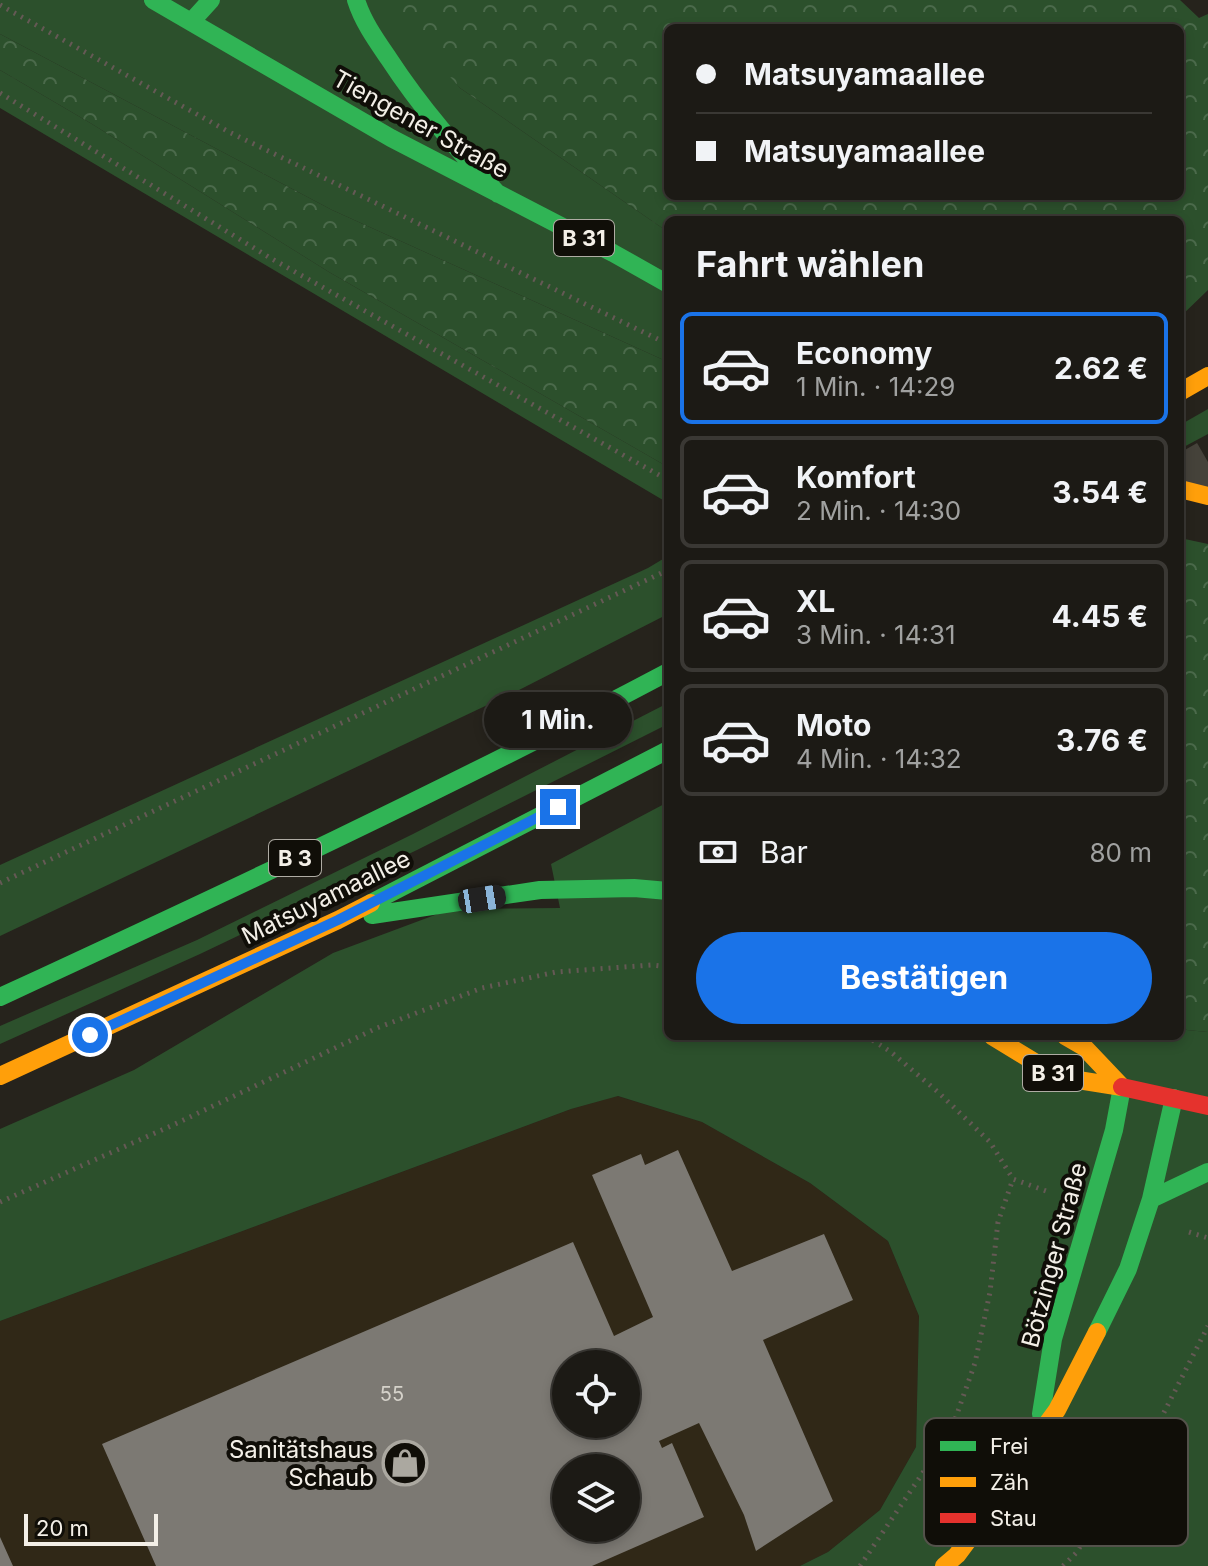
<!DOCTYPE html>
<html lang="de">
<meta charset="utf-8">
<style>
body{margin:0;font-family:Inter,sans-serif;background:#25231e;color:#f1f3f6;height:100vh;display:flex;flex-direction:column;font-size:30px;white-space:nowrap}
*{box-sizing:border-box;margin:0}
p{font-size:26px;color:#a0a1a0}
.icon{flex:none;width:44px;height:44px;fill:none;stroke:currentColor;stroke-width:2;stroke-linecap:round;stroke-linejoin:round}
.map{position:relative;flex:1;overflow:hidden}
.details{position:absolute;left:664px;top:216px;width:520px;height:824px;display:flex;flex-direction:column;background:#1c1a15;border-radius:12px;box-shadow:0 4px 12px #0003,0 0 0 2px #3a3834}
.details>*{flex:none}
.guide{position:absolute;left:664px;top:24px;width:520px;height:176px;border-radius:12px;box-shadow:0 4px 12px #0003,0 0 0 2px #3a3834;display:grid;align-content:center;height:176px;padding:0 32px;background:#1c1a15}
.tools{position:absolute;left:552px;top:1350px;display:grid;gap:16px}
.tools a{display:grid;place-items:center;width:88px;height:88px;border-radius:50%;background:#1c1a15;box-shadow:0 4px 12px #0003,0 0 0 2px #3a3834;font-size:40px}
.scale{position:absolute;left:24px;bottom:20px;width:134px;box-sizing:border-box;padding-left:8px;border:4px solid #f3efe7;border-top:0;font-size:22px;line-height:28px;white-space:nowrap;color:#f3efe7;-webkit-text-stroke:6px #100e08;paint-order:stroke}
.end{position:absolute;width:36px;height:36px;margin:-18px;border:10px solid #1a73e8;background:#fff;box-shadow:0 0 0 4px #fff}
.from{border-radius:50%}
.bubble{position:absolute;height:56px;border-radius:28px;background:#1c1a15;box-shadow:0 4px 12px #0003,0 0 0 2px #3a3834;font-size:26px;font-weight:700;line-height:56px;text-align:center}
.car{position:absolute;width:24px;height:48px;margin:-24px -12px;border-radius:10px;box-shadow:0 0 6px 2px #0007;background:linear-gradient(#222 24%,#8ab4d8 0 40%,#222 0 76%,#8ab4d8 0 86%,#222 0)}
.guide b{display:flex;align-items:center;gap:28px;height:76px;font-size:30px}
.guide b+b{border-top:2px solid #3a3834}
.guide i{width:20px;height:20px;background:#f1f3f6}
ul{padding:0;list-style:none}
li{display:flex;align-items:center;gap:24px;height:112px;margin:0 16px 12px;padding:0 16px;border:4px solid #3a3834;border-radius:12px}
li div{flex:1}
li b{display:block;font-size:30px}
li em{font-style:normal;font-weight:700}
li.on{border-color:#1a73e8}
li>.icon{width:72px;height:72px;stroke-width:1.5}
h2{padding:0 32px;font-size:36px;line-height:96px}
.pay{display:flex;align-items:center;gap:20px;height:88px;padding:0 32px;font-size:30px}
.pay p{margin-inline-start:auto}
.button{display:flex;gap:16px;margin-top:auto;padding:16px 32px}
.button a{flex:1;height:92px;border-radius:48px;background:#1a73e8;color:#fff;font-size:32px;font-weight:700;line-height:92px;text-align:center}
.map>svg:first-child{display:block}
.built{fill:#302817;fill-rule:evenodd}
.grass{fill:#2c502c}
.forest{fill:url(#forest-crowns);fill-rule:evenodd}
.building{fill:#7c7973;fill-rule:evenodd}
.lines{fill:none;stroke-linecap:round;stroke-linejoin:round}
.highway-tunnel{stroke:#45423a;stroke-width:44;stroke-dasharray:44 22;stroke-linecap:butt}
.path{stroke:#655955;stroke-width:5;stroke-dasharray:2 6;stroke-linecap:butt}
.fast{stroke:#30b455;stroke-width:18}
.slow{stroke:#ff9f0a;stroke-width:18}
.jam{stroke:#e5322d;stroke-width:18}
.route{stroke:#1a73e8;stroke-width:10}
.labels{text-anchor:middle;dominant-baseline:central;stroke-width:8;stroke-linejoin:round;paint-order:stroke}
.number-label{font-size:20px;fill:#d5d2ca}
.shield{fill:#100e08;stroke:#afaca4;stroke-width:2}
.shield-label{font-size:22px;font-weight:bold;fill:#f3efe7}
.street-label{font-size:24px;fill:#f3efe7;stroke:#100e08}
.poi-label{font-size:24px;fill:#f3efe7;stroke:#100e08;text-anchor:end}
.key{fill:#100e08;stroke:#54524b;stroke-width:2}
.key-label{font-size:22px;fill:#f3efe7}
</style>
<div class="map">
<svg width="1208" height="1566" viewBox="0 0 1208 1566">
<defs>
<pattern id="forest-crowns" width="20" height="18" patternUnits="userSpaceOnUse" patternTransform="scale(2)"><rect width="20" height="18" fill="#2c502c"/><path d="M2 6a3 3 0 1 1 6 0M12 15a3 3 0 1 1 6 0" fill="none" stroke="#4b6a4b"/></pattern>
</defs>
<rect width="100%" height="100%" fill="#26231c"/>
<path class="built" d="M 617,1096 L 702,1122 L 810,1183 L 888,1241 L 919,1316 L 916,1447 L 880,1510 L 828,1552 L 800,1566 L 0,1566 L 0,1321 L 571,1109 ZM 566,1364 L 626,1364 L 626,1424 L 566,1424 ZM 566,1468 L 626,1468 L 626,1528 L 566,1528 Z"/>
<path class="grass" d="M 0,0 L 391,0 L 460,88 L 668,232 L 668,362 L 332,210 L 0,34 Z
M 0,70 L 92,124 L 329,272 L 668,467 L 668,503 L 0,108 Z
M 1208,409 L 1208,434 L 1180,449 L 1180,425 Z
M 668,556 L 668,614 L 519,690 L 0,936 L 0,865 L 648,568 Z
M 668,703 L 668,724 L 417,850 L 200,954 L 0,1044 L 0,1026 L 197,940 L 413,834 Z
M 668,802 L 668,1036 L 1180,1036 L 1180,1027 L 1187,1030 L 1208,1032 L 1208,1566 L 800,1566 L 828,1552 L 880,1510 L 916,1447 L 919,1316 L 888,1241 L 810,1183 L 702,1122 L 618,1096 L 571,1109 L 0,1321 L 0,1129 L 134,1070 L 333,953 L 451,909 L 560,908 L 551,864 Z"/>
<path class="forest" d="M 389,0 L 1180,0 L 1199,18 L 1208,14 L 1208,290 L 1180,317 L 1180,220 L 668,220 L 668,232 L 460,88 L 393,12 ZM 668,28 L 1180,28 L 1180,196 L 668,196 Z
M 0,34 L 332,210 L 668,362 L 668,467 L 329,272 L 92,124 L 0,70 Z
M 1180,538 L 1208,544 L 1208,1032 L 1187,1030 L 1180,1027 Z"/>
<path class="building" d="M 678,1150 L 732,1271 L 824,1234 L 853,1300 L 763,1340 L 833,1501 L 756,1551 L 744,1515 L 699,1423 L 659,1441 L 662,1448 L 672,1443 L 704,1517 L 592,1566 L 156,1566 L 102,1444 L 573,1242 L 614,1336 L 653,1317 L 592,1175 L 641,1154 L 645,1165 ZM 566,1364 L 626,1364 L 626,1424 L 566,1424 ZM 566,1468 L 626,1468 L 626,1528 L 566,1528 Z
M 0,1537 L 13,1566 L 0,1566 Z"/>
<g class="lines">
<path class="highway-tunnel" d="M 1180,478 L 1208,462"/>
<path class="path" d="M 0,5 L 229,132 L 668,344
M 0,93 L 272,259 L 668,480
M 0,883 L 668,570
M 866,1036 L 891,1052 L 938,1092 L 990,1142 L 1013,1179 L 1046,1191
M 0,1202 L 173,1125 L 377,1028 L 482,988 L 556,972 L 652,965 L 668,967
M 1189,1232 L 1208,1238
M 860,1566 L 951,1431 L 975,1363 L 990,1292 L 998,1222 L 1013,1179
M 1063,1566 L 1076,1553 L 1153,1434 L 1208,1326"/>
<path class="fast" d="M 153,0 L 391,138 L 613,253 L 668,284
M 356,0 C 363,22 376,40 389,59 C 421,108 459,151 498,194
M 191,22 L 211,0
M 371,903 L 668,750
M 372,915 L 540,890 L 634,888 L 668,891
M 0,997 C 225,893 449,788 668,672
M 1151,1199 L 1208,1172
M 1097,1332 L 1128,1269 L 1151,1199 L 1174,1098
M 1041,1414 L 1053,1339 L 1114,1130 L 1122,1087"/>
<path class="slow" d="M 1180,392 L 1208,376
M 1180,489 L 1208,496
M 992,1036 L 1059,1077 L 1122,1087
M 1065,1036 L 1084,1047 L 1122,1087
M 0,1076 L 338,920 L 371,903
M 944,1566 L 957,1555 L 998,1500 L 1038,1436 L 1057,1410 L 1097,1332"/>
<path class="jam" d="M 1122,1087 L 1208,1106"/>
</g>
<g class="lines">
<path class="route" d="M 90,1035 L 338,920 L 558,807"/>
</g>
<defs>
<g id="shop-ring" transform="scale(2.3)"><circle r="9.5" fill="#100e08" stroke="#aba8a0" stroke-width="1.5"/><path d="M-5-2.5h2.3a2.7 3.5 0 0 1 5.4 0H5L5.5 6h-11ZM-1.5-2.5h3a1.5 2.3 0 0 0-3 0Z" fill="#aba8a0"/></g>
</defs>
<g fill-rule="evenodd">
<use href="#shop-ring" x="405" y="1463"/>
</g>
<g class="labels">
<g class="number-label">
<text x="392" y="1394">55</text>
</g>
<g class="shield">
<rect x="554" y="220" width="60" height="36" rx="6"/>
<rect x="269" y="840" width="52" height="36" rx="6"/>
<rect x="1023" y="1055" width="60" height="36" rx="6"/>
</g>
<g class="shield-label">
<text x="584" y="238">B 31</text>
<text x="295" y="858">B 3</text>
<text x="1053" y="1073">B 31</text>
</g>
<g class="street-label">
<text transform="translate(421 124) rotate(29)">Tiengener Straße</text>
<text transform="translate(326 897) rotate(-26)">Matsuyamaallee</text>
<text transform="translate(1054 1255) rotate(-75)">Bötzinger Straße</text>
</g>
<g class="poi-label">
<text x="374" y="1449">Sanitätshaus<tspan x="374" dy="28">Schaub</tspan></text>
</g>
</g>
<rect x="924" y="1418" width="264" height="128" rx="12" class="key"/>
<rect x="940" y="1441" width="36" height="10" fill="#30b455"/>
<rect x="940" y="1477" width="36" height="10" fill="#ff9f0a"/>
<rect x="940" y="1513" width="36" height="10" fill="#e5322d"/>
<g class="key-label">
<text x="990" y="1454">Frei</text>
<text x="990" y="1490">Zäh</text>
<text x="990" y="1526">Stau</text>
</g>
</svg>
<div class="tools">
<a><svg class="icon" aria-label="locate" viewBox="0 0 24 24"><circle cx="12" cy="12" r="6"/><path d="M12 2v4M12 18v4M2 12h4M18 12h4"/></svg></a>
<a><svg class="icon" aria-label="layers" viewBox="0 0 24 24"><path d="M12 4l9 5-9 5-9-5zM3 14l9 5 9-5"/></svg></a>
</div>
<div class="scale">20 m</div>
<i class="end from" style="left:90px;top:1035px"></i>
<i class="end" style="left:558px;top:807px"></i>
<div class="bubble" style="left:484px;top:692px;width:148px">1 Min.</div>
<i class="car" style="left:482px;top:899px;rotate:81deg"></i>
<div class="guide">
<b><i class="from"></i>Matsuyamaallee</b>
<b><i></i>Matsuyamaallee</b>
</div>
<section class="details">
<h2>Fahrt wählen</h2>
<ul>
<li class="on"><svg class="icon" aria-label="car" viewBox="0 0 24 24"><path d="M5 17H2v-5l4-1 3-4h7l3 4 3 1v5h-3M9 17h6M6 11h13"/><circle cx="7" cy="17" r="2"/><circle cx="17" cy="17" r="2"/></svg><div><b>Economy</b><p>1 Min. · 14:29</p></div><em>2.62 €</em></li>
<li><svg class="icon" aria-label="car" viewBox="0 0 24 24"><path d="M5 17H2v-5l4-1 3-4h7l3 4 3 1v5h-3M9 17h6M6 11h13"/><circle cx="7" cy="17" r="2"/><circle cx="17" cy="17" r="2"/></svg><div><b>Komfort</b><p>2 Min. · 14:30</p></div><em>3.54 €</em></li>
<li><svg class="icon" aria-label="car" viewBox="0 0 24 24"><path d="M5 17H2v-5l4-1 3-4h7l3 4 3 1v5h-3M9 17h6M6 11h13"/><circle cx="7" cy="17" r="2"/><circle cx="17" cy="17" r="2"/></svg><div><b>XL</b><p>3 Min. · 14:31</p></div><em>4.45 €</em></li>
<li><svg class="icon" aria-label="car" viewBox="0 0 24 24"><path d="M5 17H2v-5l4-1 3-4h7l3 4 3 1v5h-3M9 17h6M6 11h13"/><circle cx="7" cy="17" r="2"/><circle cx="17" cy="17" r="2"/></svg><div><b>Moto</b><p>4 Min. · 14:32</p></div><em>3.76 €</em></li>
</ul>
<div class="pay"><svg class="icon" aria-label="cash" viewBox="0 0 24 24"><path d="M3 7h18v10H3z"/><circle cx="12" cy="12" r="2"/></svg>Bar<p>80 m</p></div>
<div class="button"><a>Bestätigen</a></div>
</section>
</div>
